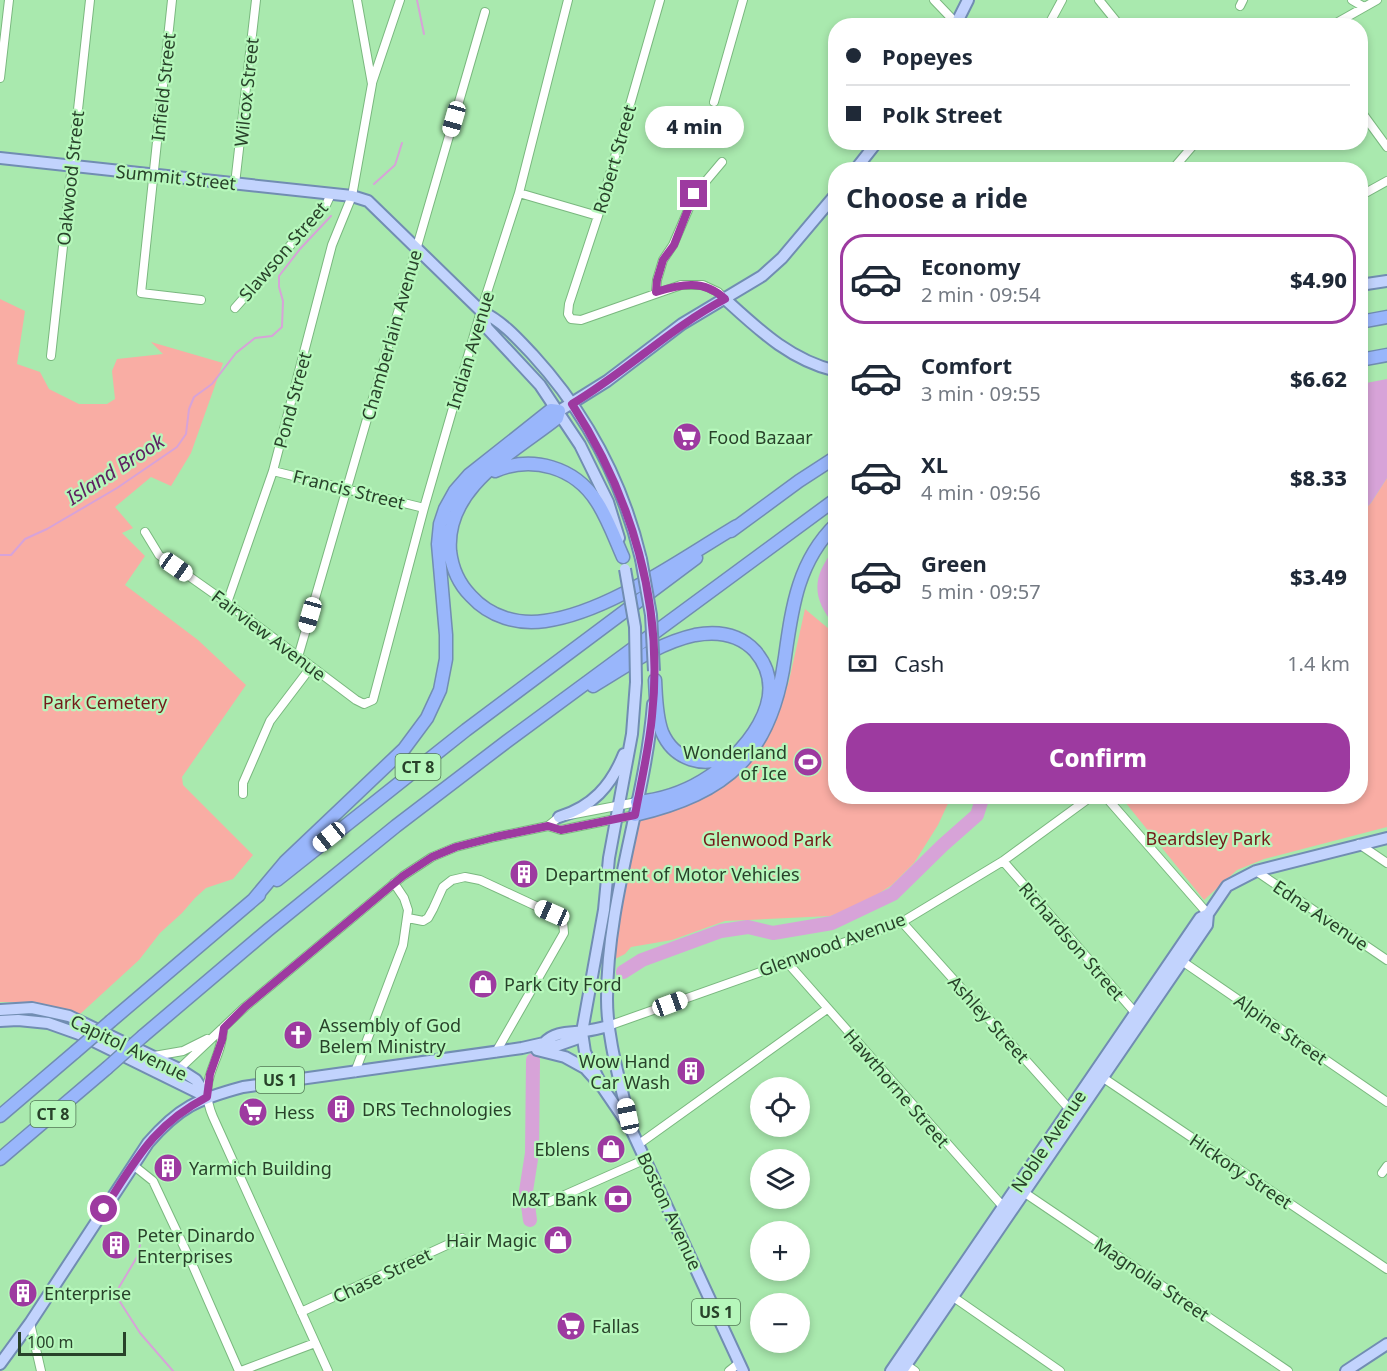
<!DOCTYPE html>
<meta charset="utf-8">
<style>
body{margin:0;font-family:"Noto Sans",sans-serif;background:#f2f2f3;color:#1f2937;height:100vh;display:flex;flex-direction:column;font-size:22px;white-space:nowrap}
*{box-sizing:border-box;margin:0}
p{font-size:20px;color:#747a83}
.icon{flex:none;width:33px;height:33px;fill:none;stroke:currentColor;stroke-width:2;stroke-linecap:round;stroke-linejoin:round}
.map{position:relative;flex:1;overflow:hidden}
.drawer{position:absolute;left:828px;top:162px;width:540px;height:642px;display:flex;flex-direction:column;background:#fff;border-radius:24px;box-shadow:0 3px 9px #0003}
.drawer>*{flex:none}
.guide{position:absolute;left:828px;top:18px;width:540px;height:132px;border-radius:24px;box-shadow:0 3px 9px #0003;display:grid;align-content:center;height:132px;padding:0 18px;background:#fff}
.fabs{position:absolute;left:750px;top:1077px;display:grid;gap:12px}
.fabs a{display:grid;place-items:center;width:60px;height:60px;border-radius:50%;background:#fff;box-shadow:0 3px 9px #0003;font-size:30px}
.scale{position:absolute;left:18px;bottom:15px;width:108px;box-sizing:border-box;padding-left:6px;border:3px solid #28422a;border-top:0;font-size:16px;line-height:21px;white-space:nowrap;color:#28422a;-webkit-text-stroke:4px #b6f7bb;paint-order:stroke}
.end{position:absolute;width:27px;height:27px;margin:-14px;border:8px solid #9d3aa0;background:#fff;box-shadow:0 0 0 3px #fff}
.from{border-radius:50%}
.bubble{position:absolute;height:42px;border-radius:21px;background:#fff;box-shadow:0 3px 9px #0003;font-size:20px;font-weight:800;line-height:42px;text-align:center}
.car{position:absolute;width:18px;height:36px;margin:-18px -9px;border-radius:8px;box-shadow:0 0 4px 2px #0007;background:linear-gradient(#fff 24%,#345 0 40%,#fff 0 76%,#345 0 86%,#fff 0)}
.guide b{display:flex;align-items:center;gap:21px;height:57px;font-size:22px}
.guide b+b{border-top:2px solid #e0e1e3}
.guide i{width:15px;height:15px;background:#1f2937}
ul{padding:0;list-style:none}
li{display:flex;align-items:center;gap:18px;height:90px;margin:0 12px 9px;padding:0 6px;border:3px solid transparent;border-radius:24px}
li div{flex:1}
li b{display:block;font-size:22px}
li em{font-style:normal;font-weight:800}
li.active{border-color:#9d3aa0}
li>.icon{width:54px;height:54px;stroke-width:1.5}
h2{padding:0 18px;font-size:27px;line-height:72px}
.pay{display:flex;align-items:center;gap:15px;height:66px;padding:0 18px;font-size:22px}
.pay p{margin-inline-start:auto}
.action{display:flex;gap:12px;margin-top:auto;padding:12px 18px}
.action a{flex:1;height:69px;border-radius:24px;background:#9d3aa0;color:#fff;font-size:24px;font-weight:800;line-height:69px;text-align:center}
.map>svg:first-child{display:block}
.green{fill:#f9ada4}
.water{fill:#d7a3d8}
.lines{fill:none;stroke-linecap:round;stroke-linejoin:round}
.stream{stroke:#d7a3d8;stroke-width:2}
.river{stroke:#d7a3d8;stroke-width:14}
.minor-casing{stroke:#7ab87f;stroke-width:10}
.major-casing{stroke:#718db2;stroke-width:14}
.highway-casing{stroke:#718db2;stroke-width:15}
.minor{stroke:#fff;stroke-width:8}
.major{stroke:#c2d3fd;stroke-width:10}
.highway{stroke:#99b6fb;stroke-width:12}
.major-bridge-casing{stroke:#718db2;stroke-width:14;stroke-linecap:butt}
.highway-bridge-casing{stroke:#718db2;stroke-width:15;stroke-linecap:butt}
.major-bridge{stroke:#c2d3fd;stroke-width:10}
.highway-bridge{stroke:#99b6fb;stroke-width:12}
.route{stroke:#9d3aa0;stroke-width:8}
.labels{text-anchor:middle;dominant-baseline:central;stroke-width:4.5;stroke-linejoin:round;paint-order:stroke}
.shield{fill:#b6f7bb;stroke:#537856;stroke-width:1.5}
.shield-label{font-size:16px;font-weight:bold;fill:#28422a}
.street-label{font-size:18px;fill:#28422a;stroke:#b6f7bb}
.poi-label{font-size:18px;fill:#28422a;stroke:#b6f7bb;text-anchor:start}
.park-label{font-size:18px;fill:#731b19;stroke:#b6f7bb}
.water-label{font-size:20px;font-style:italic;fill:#5f2161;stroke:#b6f7bb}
</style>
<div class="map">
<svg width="1387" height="1371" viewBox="0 0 1387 1371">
<rect width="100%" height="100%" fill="#a9e9ae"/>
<path class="green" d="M 0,299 L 25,311 L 17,364 L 40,372 L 49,389 L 79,404 L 107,404 L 115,399 L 112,371 L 117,359 L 163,354 L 151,342 L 223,363 L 191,453 L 171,486 L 151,477 L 115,507 L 133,528 L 122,533 L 145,556 L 125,585 L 198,640 L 246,685 L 182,777 L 183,785 L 253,855 L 233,879 L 206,888 L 195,898 L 182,913 L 160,933 L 139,960 L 79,1015 C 52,1008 27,1001 0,1002 Z
M 1387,478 L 1387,827 L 1264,859 L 1237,870 L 1204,900 L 1121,797 L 1360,796 L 1361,513 L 1371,503 Z
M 805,609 L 835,634 L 836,796 L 951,797 L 938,825 L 914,863 L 892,885 L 861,905 L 830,916 L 725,921 L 672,940 L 631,947 L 625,954 L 615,959 L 629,844 L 636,808 L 739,762 L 775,723 L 789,681 Z"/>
<path class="water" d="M 1387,379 L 1387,478 L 1371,503 L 1361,513 L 1361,384 Z
M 835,548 L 835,626 C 811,597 812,577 835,548 Z"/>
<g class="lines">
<path class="stream" d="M 417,0 L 424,34
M 374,184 L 395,165 L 402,143
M 0,555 L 11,555 L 25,539 L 47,529 L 117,488 L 177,447 L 186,434 L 189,409 L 194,397 L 212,384 L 236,353 L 255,338 L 272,336 L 282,327 L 283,301 L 279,287 L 279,276 L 300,249 L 331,216
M 140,1245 L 137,1257 L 115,1294 L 140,1333 L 173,1371"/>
<path class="river" d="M 623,972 L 642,960 L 721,931 L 748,927 L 773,933 L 832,923 L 893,894 L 943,845 L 977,815 L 983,796
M 530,1220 L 526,1191 L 532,1153 L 533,1060"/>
<g class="minor-casing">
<path id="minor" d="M 172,0 L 141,293 L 201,300
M 660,0 L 598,216 L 569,304 L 568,314 L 571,319 L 581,320 L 681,285 L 703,285 L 718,292 L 725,299
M 934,0 L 956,23
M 1099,0 L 1120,26
M 1352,0 L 1364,7
M 1240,6 L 1243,0
M 1048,26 L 1062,0
M 1331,26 L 1377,0
M 0,78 L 9,0
M 372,83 L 400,0
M 714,102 L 743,0
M 1360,110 L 1387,147
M 1172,170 L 1196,142
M 1247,170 L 1247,169
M 235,184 L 256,0
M 519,193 L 598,216
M 1360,196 L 1387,181
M 656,292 L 657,280 L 663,260 L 673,245 L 695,194 L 722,162
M 235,308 L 326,205 L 331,194
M 51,356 L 90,0
M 273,471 L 424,508
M 145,532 L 159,555 L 227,603 L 356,700 L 364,704 L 373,700 L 424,508 L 481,311 L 519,193 L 568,0
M 227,603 L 273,471 L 332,245 L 352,196 L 372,84 L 357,0
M 298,657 L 485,12
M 243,794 L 243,783 L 270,721 L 311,667
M 1105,796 L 1208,914
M 548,826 L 559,817 L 637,802
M 1359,844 L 1387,863
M 1003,861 L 1138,1016
M 1256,871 L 1387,960
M 408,918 L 423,921 L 428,918 L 433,909 L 443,887 L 452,880 L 465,877 L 480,880 L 551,913 L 563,921 L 564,933 L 496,1052
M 902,922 L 1073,1113
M 1179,959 L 1387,1102
M 786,961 L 1006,1210
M 608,1026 L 902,922 L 1003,861 L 1092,796
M 223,1028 C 222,1063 196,1078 213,1117 L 328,1371
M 154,1056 L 183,1051 L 207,1039
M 176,1072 L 245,1007 L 403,876 L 432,857 L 456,847 L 495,837 L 548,826 L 561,830 L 635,815
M 355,1072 L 403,945 L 408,910 L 404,898 L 394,883
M 1099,1075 L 1387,1269
M 639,1144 L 827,1009
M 133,1165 L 153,1181 L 193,1266 L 239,1371
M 1382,1173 L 1387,1166
M 1022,1191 L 1288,1371
M 549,1202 L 646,1159
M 949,1294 L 1060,1371
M 301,1312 L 462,1238
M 30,1323 L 41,1371
M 902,1362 L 915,1371
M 241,1371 L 315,1343
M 729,1371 L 739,1363"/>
</g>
<g class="major-casing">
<path id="major" d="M 955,26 L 968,0
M 0,158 L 352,196 L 368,201 L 481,311 C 503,322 517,338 533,355 C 586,413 623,483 641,559
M 855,170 L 877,142
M 1360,285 L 1387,281
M 725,299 C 759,330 790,360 836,371
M 481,311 L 487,328 L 540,385 L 580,445 L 608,502 L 619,538
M 559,411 L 607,381 L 682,324 L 762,276 L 782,258 L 836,194
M 559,817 C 592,807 611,786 624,754
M 0,1010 L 32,1008 L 69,1016 L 179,1069 L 196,1080 L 207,1097
M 0,1021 L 18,1020 L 48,1023 L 79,1034 L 207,1097
M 544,1043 C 555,1031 570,1033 585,1031 C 593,1030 601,1028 608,1026
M 537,1050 L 565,1057 L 585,1068 L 603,1088 L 631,1129 L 743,1371
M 603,1088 L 585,1052 L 582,1032 L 604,910 L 609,858 L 632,734 L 636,682
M 631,1129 C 622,1087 607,1042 607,999 C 607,899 645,803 653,704
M 0,1364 L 30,1323 L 148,1143 C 179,1107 198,1099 243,1087 L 522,1048 L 544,1043 L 556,1046 L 576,1039 L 582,1032
M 891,1371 L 1200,918 L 1208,914
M 902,1371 L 1207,925 L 1208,914 L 1227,886 L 1256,871 L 1387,838
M 1346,1371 L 1387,1344"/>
</g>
<g class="highway-casing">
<path id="highway" d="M 1360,322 L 1387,317
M 1360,360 L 1387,355
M 495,471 C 532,455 575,467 597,502 C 608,519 615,539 623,557
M 731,531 L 799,481 L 836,457
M 655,680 C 656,697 656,716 662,732 C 674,760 704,769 730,755
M 593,686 C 625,667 658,643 695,635 C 717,631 739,634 755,651 C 795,697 743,757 702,781 C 682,793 660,800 637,802
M 635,815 C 728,793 772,754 785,657 C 792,607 798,561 836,524
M 277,880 L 466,730 L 696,558
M 254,899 L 285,862 L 404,749 L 427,718 L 440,690 L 446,659 L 446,635 L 438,544 L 440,524 L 445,509 L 455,491 L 469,475 L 551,410 L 559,411 L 557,418 C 514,452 445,487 450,551 C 452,568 459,584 471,596 C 490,617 518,625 545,621 C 609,612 681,559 737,526
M 111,1021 L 259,895
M 143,1036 L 268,930 L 396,826 L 506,742 L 836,499
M 0,1116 L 75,1052
M 0,1159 L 107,1068"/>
</g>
<use href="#minor" class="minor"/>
<use href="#major" class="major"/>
<use href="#highway" class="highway"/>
<g class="major-bridge-casing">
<path id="major-bridge" d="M 641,559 L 651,615 L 654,671
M 625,569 L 635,627 L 636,682"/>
</g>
<g class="highway-bridge-casing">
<path id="highway-bridge" d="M 75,1052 L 111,1021
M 107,1068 L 143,1036"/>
</g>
<use href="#major-bridge" class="major-bridge"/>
<use href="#highway-bridge" class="highway-bridge"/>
</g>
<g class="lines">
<path class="route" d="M 104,1209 C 136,1160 153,1125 207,1097 L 210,1074 L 222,1040 L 224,1028 L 245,1007 L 403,876 L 432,857 L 456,847 L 495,837 L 548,826 L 561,830 L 635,815 C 641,782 649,749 652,716 C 664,605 632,497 572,404 C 626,372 670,328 725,299 C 704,279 681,284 656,292 L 657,280 L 663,260 L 674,245 L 694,194"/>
</g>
<defs>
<g id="supermarket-disc" transform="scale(1.5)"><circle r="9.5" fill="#9d3aa0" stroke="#b6f7bb"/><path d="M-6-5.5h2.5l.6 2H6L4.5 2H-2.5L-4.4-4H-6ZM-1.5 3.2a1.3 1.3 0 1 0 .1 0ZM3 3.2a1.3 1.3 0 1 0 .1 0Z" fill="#fff"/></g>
<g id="stadium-disc" transform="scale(1.5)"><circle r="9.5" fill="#9d3aa0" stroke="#b6f7bb"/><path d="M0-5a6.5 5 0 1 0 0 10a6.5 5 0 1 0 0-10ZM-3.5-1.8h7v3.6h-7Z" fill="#fff"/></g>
<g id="building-disc" transform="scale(1.5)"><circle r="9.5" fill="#9d3aa0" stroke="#b6f7bb"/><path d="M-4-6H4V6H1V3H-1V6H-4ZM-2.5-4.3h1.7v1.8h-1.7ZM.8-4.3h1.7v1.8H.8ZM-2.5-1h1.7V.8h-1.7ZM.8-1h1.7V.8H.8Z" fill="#fff"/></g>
<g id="shop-disc" transform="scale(1.5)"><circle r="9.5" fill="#9d3aa0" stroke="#b6f7bb"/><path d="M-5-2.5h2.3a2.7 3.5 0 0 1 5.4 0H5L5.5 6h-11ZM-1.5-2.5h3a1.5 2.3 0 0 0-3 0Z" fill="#fff"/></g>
<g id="church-disc" transform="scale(1.5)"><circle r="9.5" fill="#9d3aa0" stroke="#b6f7bb"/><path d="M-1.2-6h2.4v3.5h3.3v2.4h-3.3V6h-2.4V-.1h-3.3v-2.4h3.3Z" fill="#fff"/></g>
<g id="bank-disc" transform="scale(1.5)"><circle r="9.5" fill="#9d3aa0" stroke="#b6f7bb"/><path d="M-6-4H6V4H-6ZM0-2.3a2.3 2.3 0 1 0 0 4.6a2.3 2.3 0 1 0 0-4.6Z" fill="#fff"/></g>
</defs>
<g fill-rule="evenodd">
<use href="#supermarket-disc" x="687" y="437"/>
<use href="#stadium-disc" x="808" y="762"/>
<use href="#building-disc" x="524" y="874"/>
<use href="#shop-disc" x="483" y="984"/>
<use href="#church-disc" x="298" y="1035"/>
<use href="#building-disc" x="691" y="1071"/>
<use href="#building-disc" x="341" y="1109"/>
<use href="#supermarket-disc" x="253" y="1112"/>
<use href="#shop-disc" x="611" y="1149"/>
<use href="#building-disc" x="168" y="1168"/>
<use href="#bank-disc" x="618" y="1199"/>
<use href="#shop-disc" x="558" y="1240"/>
<use href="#building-disc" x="116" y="1245"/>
<use href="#building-disc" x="23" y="1293"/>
<use href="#supermarket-disc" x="571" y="1326"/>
</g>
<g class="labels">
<g class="shield">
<rect x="395.5" y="754" width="45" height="26" rx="4.5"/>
<rect x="256" y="1067" width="48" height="26" rx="4.5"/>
<rect x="30.5" y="1101" width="45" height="26" rx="4.5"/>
<rect x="692" y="1299" width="48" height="26" rx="4.5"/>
</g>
<g class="shield-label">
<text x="418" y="767">CT 8</text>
<text x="280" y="1080">US 1</text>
<text x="53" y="1114">CT 8</text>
<text x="716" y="1312">US 1</text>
</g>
<g class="street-label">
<text transform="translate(163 87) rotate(-84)">Infield Street</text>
<text transform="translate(246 92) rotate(-84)">Wilcox Street</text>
<text transform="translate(614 159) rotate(-74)">Robert Street</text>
<text transform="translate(176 177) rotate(6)">Summit Street</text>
<text transform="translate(70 178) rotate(-84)">Oakwood Street</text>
<text transform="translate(283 251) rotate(-49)">Slawson Street</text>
<text transform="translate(391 335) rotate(-74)">Chamberlain Avenue</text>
<text transform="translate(470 350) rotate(-73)">Indian Avenue</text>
<text transform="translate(292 400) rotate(-75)">Pond Street</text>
<text transform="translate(349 489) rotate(14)">Francis Street</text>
<text transform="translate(269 635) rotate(37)">Fairview Avenue</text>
<text transform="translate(1321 915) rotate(34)">Edna Avenue</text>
<text transform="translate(1072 941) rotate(49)">Richardson Street</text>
<text transform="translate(832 944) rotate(-20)">Glenwood Avenue</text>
<text transform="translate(989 1019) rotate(48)">Ashley Street</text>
<text transform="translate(1281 1029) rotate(35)">Alpine Street</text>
<text transform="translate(129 1047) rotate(26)">Capitol Avenue</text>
<text transform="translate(897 1088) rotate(49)">Hawthorne Street</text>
<text transform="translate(1048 1141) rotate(-56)">Noble Avenue</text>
<text transform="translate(1241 1171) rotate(34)">Hickory Street</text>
<text transform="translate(670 1211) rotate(65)">Boston Avenue</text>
<text transform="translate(382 1275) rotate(-25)">Chase Street</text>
<text transform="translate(1152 1279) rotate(34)">Magnolia Street</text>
</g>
<g class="poi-label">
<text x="708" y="437">Food Bazaar</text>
<text x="787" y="752" text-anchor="end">Wonderland<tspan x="787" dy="21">of Ice</tspan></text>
<text x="545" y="874">Department of Motor Vehicles</text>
<text x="504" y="984">Park City Ford</text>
<text x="319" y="1025">Assembly of God<tspan x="319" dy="21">Belem Ministry</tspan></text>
<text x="670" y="1061" text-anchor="end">Wow Hand<tspan x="670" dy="21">Car Wash</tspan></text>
<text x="362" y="1109">DRS Technologies</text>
<text x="274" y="1112">Hess</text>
<text x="590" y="1149" text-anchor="end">Eblens</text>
<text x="189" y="1168">Yarmich Building</text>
<text x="597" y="1199" text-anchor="end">M&amp;T Bank</text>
<text x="137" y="1235">Peter Dinardo<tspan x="137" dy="21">Enterprises</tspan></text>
<text x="537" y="1240" text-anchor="end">Hair Magic</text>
<text x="44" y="1293">Enterprise</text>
<text x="592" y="1326">Fallas</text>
</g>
<g class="park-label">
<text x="105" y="702">Park Cemetery</text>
<text x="1208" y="838">Beardsley Park</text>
<text x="767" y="839">Glenwood Park</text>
</g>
<g class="water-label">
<text transform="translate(115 469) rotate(-33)">Island Brook</text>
</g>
</g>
</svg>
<div class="fabs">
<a><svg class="icon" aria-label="locate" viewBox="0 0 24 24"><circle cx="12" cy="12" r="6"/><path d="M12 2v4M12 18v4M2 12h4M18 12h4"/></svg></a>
<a><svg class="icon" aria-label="layers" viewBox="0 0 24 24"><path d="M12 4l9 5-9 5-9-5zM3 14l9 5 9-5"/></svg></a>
<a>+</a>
<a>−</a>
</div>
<div class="scale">100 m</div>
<i class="end from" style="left:104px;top:1209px"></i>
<i class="end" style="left:694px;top:194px"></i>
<div class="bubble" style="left:645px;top:106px;width:99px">4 min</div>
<i class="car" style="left:454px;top:119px;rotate:196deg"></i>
<i class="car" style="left:176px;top:567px;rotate:125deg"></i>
<i class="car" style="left:310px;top:615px;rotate:196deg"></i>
<i class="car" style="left:329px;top:837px;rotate:231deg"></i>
<i class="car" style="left:552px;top:913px;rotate:294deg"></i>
<i class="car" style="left:670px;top:1004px;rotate:70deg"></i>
<i class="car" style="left:628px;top:1116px;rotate:348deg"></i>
<div class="guide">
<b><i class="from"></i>Popeyes</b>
<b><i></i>Polk Street</b>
</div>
<section class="drawer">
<h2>Choose a ride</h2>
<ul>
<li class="active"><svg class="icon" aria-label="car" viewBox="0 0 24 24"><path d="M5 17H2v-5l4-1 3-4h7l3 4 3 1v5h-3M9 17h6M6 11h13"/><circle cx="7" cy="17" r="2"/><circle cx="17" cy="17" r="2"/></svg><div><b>Economy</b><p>2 min · 09:54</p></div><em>$4.90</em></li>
<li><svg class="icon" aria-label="car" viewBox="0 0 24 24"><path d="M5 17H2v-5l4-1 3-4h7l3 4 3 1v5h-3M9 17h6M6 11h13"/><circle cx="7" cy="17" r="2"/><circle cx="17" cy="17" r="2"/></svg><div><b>Comfort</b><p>3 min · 09:55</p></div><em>$6.62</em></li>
<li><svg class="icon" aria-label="car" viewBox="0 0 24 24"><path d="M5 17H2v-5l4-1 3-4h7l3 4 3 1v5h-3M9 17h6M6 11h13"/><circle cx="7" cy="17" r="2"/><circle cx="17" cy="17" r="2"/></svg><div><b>XL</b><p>4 min · 09:56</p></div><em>$8.33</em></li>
<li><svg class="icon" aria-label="car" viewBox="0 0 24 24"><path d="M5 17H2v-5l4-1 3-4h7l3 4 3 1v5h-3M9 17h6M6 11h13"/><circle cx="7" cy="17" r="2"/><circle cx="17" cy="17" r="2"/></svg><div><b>Green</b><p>5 min · 09:57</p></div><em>$3.49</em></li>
</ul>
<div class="pay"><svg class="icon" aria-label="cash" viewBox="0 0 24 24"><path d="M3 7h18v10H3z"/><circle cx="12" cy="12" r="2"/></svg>Cash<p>1.4 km</p></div>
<div class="action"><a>Confirm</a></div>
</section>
</div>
